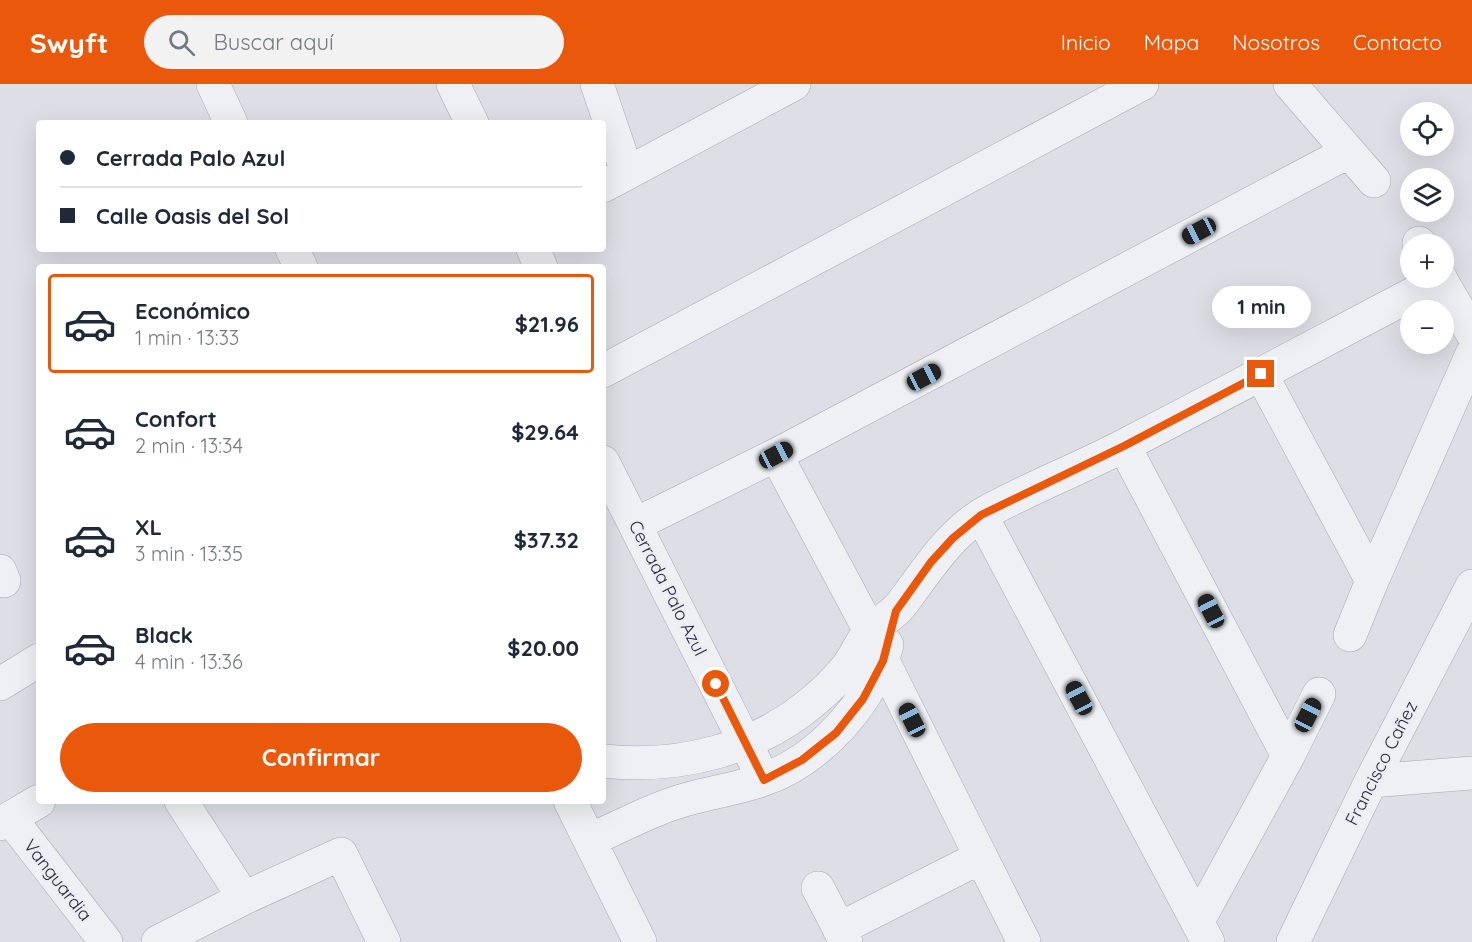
<!DOCTYPE html>
<html lang="es">
<meta charset="utf-8">
<style>
body{margin:0;font-family:Quicksand,sans-serif;background:#f2f2f3;color:#1f2937;height:100vh;display:flex;flex-direction:column;font-size:22px;white-space:nowrap}
*{box-sizing:border-box;margin:0}
p{font-size:20px;color:#747a83}
.icon{flex:none;width:33px;height:33px;fill:none;stroke:currentColor;stroke-width:2;stroke-linecap:round;stroke-linejoin:round}
.map{position:relative;flex:1;overflow:hidden}
.side{position:absolute;left:36px;top:180px;width:570px;height:540px;display:flex;flex-direction:column;background:#fff;border-radius:6px;box-shadow:0 6px 24px #0002}
.side>*{flex:none}
.top-card{position:absolute;left:36px;top:36px;width:570px;height:132px;border-radius:6px;box-shadow:0 6px 24px #0002;display:grid;align-content:center;height:132px;padding:0 24px;background:#fff}
.fabs{position:absolute;left:1400px;top:18px;display:grid;gap:12px}
.fabs a{display:grid;place-items:center;width:54px;height:54px;border-radius:50%;background:#fff;box-shadow:0 6px 24px #0002;font-size:30px}
.end{position:absolute;width:27px;height:27px;margin:-14px;border:8px solid #ea580c;background:#fff;box-shadow:0 0 0 3px #fff}
.from{border-radius:50%}
.bubble{position:absolute;height:42px;border-radius:21px;background:#fff;box-shadow:0 6px 24px #0002;font-size:20px;font-weight:800;line-height:42px;text-align:center}
.car{position:absolute;width:18px;height:36px;margin:-18px -9px;border-radius:8px;box-shadow:0 0 4px 2px #0007;background:linear-gradient(#222 24%,#8ab4d8 0 40%,#222 0 76%,#8ab4d8 0 86%,#222 0)}
.top-card b{display:flex;align-items:center;gap:21px;height:57px;font-size:22px}
.top-card b+b{border-top:2px solid #e0e1e3}
.top-card i{width:15px;height:15px;background:#1f2937}
ul{padding:10px 0 0;list-style:none}
li{display:flex;align-items:center;gap:18px;height:99px;margin:0 12px 9px;padding:0 12px;border:3px solid transparent;border-radius:6px}
li div{flex:1}
li b{display:block;font-size:22px}
li em{font-style:normal;font-weight:800}
li.active{border-color:#ea580c}
li>.icon{width:54px;height:54px;stroke-width:1.5}
.primary-button{display:flex;gap:12px;margin-top:auto;padding:12px 24px}
.primary-button a{flex:1;height:69px;border-radius:36px;background:#ea580c;color:#fff;font-size:24px;font-weight:800;line-height:69px;text-align:center}
header{display:flex;align-items:center;gap:36px;box-sizing:border-box;height:84px;padding:0 30px;background:#ea580c;color:#fff}
header strong{font-size:28px}
nav{display:flex;gap:33px;margin-inline-start:auto;font-size:21px}
.search{width:420px;height:54px;background:#f2f2f3;display:flex;align-items:center;gap:15px;box-sizing:border-box;padding:0 21px;border-radius:33px;color:#747a83;font-size:22px}
.map>svg:first-child{display:block}
.lines{fill:none;stroke-linecap:round;stroke-linejoin:round}
.minor-casing{stroke:#a6a8b3;stroke-width:34}
.minor{stroke:#eff0f4;stroke-width:33}
.route{stroke:#ea580c;stroke-width:8}
.labels{text-anchor:middle;dominant-baseline:central;stroke-width:5;stroke-linejoin:round;paint-order:stroke}
.street-label{font-size:18px;fill:#27293c;stroke:#ecedf4}
</style>
<header>
<strong>Swyft</strong>
<div class="search"><svg class="icon" aria-label="search" viewBox="0 0 24 24"><circle cx="10" cy="10" r="6"/><path d="M15 15l6 6"/></svg>Buscar aquí</div>
<nav><a>Inicio</a><a>Mapa</a><a>Nosotros</a><a>Contacto</a></nav>
</header>
<div class="map">
<svg width="1472" height="858" viewBox="0 0 1472 858">
<rect width="100%" height="100%" fill="#dddee6"/>
<g class="lines">
<g class="minor-casing">
<path id="minor" d="M 213,0 L 231,39
M 453,0 L 472,39
M 597,0 L 627,88
M 1290,0 L 1374,97
M 603,102 L 794,0
M 1419,159 L 1420,160
M 292,165 L 301,183
M 533,165 L 541,183
M 1440,194 L 1472,249
M 603,287 L 1142,0
M 1261,290 L 1372,497
M 1124,362 L 1288,672
M 776,371 L 870,547 L 883,577 L 981,773
M 603,378 L 755,678
M 981,431 L 1208,858
M 636,440 L 776,371 L 1348,68
M 0,487 L 4,497
M 1350,551 L 1372,497 L 1472,270
M 0,600 L 39,576
M 603,677 C 680,685 758,666 817,614 C 828,605 839,593 848,582 C 856,571 861,558 869,548 C 878,538 891,533 900,522 C 925,490 947,452 983,430 C 1029,404 1080,385 1127,360 C 1232,306 1336,250 1441,195
M 1371,697 L 1472,689
M 181,717 L 244,814 L 341,770 L 384,858
M 570,717 L 640,858
M 10,734 L 106,858
M 0,740 L 39,717
M 590,756 C 618,744 648,727 678,718 C 705,709 734,706 762,696 C 819,677 872,618 887,561
M 818,804 L 846,858
M 1198,837 L 1288,672 L 1319,610
M 839,845 L 981,773 L 1024,858
M 158,858 L 244,814
M 1293,858 L 1371,697 L 1472,502"/>
</g>
<use href="#minor" class="minor"/>
</g>
<g class="lines">
<path class="route" d="M 716,600 L 764,696 L 802,676 L 836,649 L 863,615 L 883,577 L 896,527 L 931,478 L 953,454 L 981,431 L 1124,362 L 1261,290"/>
</g>
<g class="labels">
<g class="street-label">
<text transform="translate(668 504) rotate(63)">Cerrada Palo Azul</text>
<text transform="translate(1381 679) rotate(-63)">Francisco Cañez</text>
<text transform="translate(58 796) rotate(52)">Vanguardia</text>
</g>
</g>
</svg>
<div class="fabs">
<a><svg class="icon" aria-label="locate" viewBox="0 0 24 24"><circle cx="12" cy="12" r="6"/><path d="M12 2v4M12 18v4M2 12h4M18 12h4"/></svg></a>
<a><svg class="icon" aria-label="layers" viewBox="0 0 24 24"><path d="M12 4l9 5-9 5-9-5zM3 14l9 5 9-5"/></svg></a>
<a>+</a>
<a>−</a>
</div>
<i class="end from" style="left:716px;top:600px"></i>
<i class="end" style="left:1261px;top:290px"></i>
<div class="bubble" style="left:1212px;top:202px;width:99px">1 min</div>
<i class="car" style="left:1199px;top:147px;rotate:242deg"></i>
<i class="car" style="left:924px;top:293px;rotate:62deg"></i>
<i class="car" style="left:776px;top:371px;rotate:62deg"></i>
<i class="car" style="left:1211px;top:527px;rotate:332deg"></i>
<i class="car" style="left:1079px;top:614px;rotate:332deg"></i>
<i class="car" style="left:1308px;top:631px;rotate:27deg"></i>
<i class="car" style="left:912px;top:636px;rotate:333deg"></i>
<div class="top-card">
<b><i class="from"></i>Cerrada Palo Azul</b>
<b><i></i>Calle Oasis del Sol</b>
</div>
<section class="side">
<ul>
<li class="active"><svg class="icon" aria-label="car" viewBox="0 0 24 24"><path d="M5 17H2v-5l4-1 3-4h7l3 4 3 1v5h-3M9 17h6M6 11h13"/><circle cx="7" cy="17" r="2"/><circle cx="17" cy="17" r="2"/></svg><div><b>Económico</b><p>1 min · 13:33</p></div><em>$21.96</em></li>
<li><svg class="icon" aria-label="car" viewBox="0 0 24 24"><path d="M5 17H2v-5l4-1 3-4h7l3 4 3 1v5h-3M9 17h6M6 11h13"/><circle cx="7" cy="17" r="2"/><circle cx="17" cy="17" r="2"/></svg><div><b>Confort</b><p>2 min · 13:34</p></div><em>$29.64</em></li>
<li><svg class="icon" aria-label="car" viewBox="0 0 24 24"><path d="M5 17H2v-5l4-1 3-4h7l3 4 3 1v5h-3M9 17h6M6 11h13"/><circle cx="7" cy="17" r="2"/><circle cx="17" cy="17" r="2"/></svg><div><b>XL</b><p>3 min · 13:35</p></div><em>$37.32</em></li>
<li><svg class="icon" aria-label="car" viewBox="0 0 24 24"><path d="M5 17H2v-5l4-1 3-4h7l3 4 3 1v5h-3M9 17h6M6 11h13"/><circle cx="7" cy="17" r="2"/><circle cx="17" cy="17" r="2"/></svg><div><b>Black</b><p>4 min · 13:36</p></div><em>$20.00</em></li>
</ul>
<div class="primary-button"><a>Confirmar</a></div>
</section>
</div>
